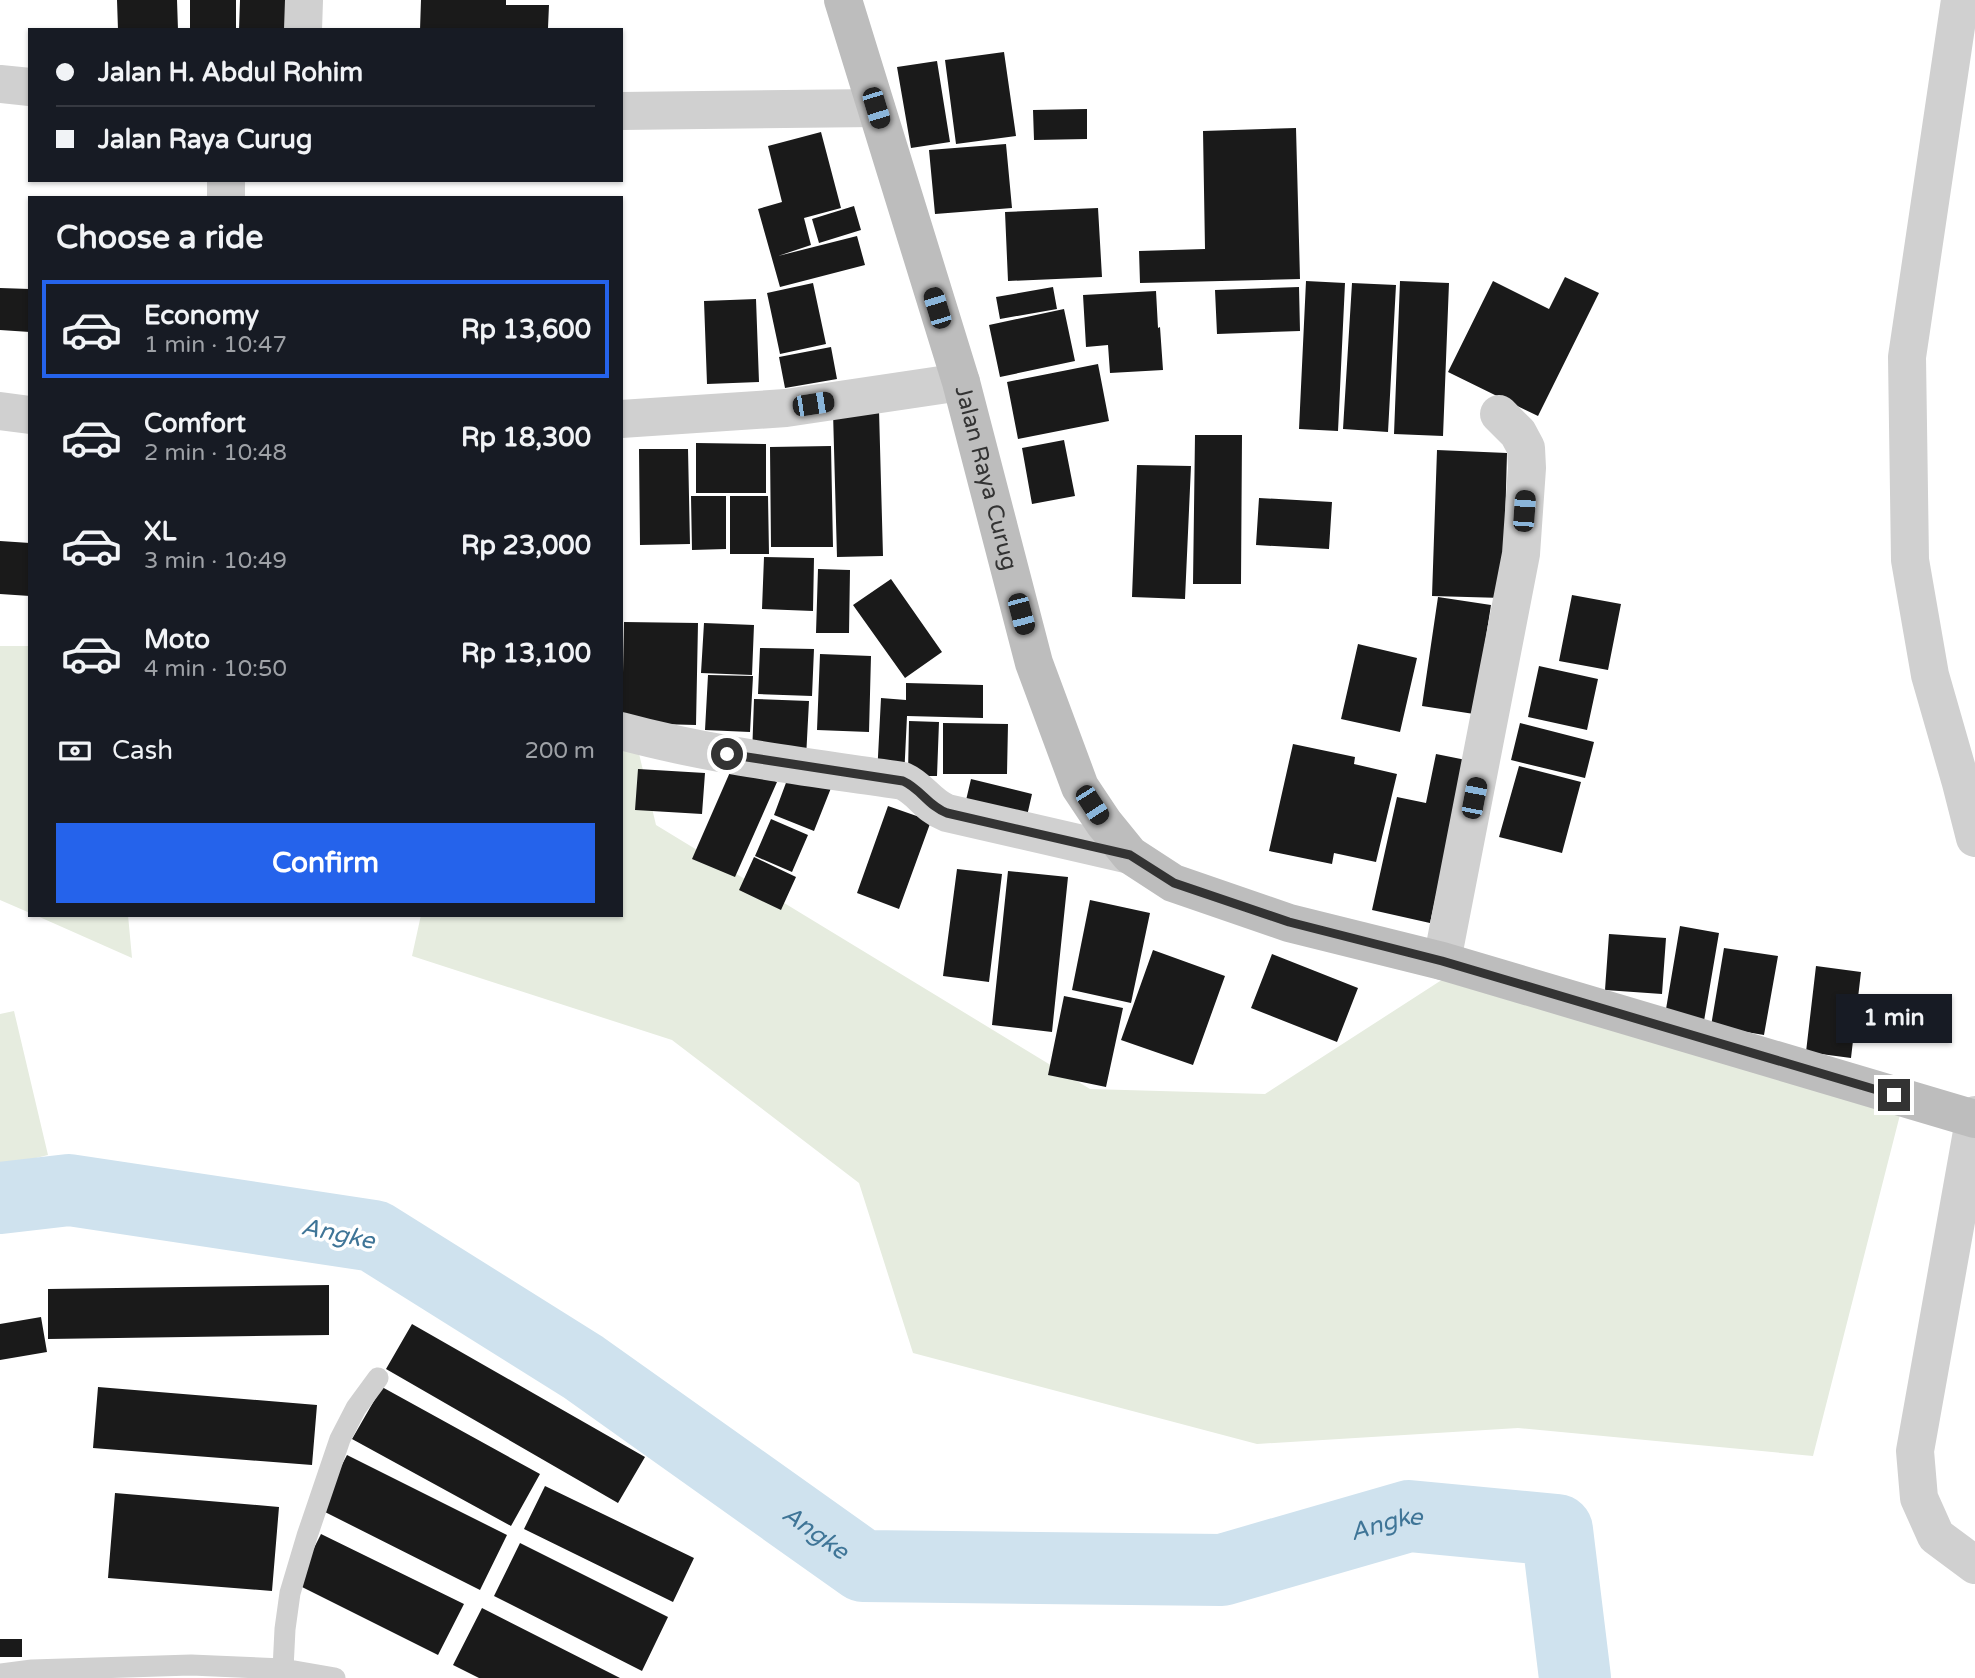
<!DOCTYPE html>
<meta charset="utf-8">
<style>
body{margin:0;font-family:"Varela Round",sans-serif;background:#242831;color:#f1f3f6;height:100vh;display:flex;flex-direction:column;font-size:26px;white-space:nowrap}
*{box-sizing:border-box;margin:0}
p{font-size:23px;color:#9ea1a6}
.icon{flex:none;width:38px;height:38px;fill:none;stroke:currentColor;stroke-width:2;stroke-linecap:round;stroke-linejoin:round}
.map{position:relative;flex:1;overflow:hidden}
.panel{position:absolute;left:28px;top:196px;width:595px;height:721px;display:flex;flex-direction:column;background:#171b24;border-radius:0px;box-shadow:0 2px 5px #0004}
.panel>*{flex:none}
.guide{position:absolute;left:28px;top:28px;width:595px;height:154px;border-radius:0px;box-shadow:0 2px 5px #0004;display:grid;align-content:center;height:154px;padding:0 28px;background:#171b24}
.end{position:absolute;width:32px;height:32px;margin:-16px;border:9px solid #333;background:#fff;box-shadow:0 0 0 4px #fff}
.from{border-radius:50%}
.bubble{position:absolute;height:49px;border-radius:0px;background:#171b24;box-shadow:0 2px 5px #0004;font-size:23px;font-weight:700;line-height:49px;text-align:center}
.car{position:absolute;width:21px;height:42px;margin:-21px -10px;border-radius:9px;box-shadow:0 0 5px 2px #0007;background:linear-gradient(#222 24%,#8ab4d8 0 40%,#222 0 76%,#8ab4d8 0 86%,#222 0)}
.guide b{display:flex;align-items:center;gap:24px;height:66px;font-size:26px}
.guide b+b{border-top:2px solid #363941}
.guide i{width:18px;height:18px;background:#f1f3f6}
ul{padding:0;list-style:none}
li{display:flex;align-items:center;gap:21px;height:98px;margin:0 14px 10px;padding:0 14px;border:4px solid transparent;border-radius:0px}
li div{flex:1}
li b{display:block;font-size:26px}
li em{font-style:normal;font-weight:700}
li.on{border-color:#2563eb}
li>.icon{width:63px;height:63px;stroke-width:1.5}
h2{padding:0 28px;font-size:32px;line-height:84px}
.pay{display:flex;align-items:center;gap:18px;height:77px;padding:0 28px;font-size:26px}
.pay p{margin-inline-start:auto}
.primary-button{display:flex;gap:14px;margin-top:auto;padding:14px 28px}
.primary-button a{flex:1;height:80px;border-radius:0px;background:#2563eb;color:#fff;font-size:28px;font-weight:700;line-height:80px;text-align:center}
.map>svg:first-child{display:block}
.green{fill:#e6ecdf}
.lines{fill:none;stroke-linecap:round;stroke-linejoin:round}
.river{stroke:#cfe2ee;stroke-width:72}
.building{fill:#1a1a1a}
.lane{stroke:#d0d0d0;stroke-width:21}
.street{stroke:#d0d0d0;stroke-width:38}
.secondary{stroke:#bdbdbd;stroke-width:38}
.route{stroke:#333;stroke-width:9}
.labels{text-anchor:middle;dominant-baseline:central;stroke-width:7;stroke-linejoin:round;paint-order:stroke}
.street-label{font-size:23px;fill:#333;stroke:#fff}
.water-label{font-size:24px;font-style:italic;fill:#3f7597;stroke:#fff}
</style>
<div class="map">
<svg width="1975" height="1678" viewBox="0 0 1975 1678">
<rect width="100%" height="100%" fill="#fff"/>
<path class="green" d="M 0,646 L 30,646 L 30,913 L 0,900 Z
M 621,699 L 626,699 L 656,825 L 1090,1089 L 1265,1094 L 1468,963 L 1902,1107 L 1813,1456 L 1518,1428 L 1257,1444 L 913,1353 L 859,1183 L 672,1040 L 412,956 L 421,915 L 621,915 Z
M 35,915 L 128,915 L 132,958 Z
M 14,1011 L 48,1155 L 0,1167 L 0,1014 Z"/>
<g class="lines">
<path class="river" id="s1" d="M 0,1198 L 69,1190 L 374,1236 L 583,1367 L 863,1566 L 1222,1570 L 1409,1516 L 1557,1530 L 1575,1678"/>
</g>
<path class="building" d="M 117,0 L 177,0 L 178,30 L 118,30 Z
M 190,0 L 236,0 L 236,30 L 190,30 Z
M 240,0 L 292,0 L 291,30 L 239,30 Z
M 421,0 L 506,0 L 506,5 L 549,5 L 548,28 L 420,30 Z
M 1004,52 L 1016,136 L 956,144 L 945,60 Z
M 937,61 L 950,142 L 911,148 L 897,67 Z
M 1087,109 L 1087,139 L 1034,140 L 1033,110 Z
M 1296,128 L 1300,279 L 1140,283 L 1139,251 L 1205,249 L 1203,131 Z
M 821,132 L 841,208 L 804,218 L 811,245 L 778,256 L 857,236 L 865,265 L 780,287 L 758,209 L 782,202 L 768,146 Z
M 1006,144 L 1012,208 L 935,214 L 929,150 Z
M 854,206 L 861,230 L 819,243 L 812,219 Z
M 1098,208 L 1102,277 L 1008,281 L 1005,212 Z
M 1565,277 L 1599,293 L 1538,416 L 1448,372 L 1493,281 L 1549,309 Z
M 1306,281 L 1345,283 L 1338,431 L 1299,429 Z
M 1400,281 L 1449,283 L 1443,436 L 1394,434 Z
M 813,283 L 826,344 L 780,354 L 767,293 Z
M 1352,283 L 1396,285 L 1388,432 L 1343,429 Z
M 1053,287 L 1057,309 L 1000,319 L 996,297 Z
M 1299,287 L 1300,331 L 1217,334 L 1215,290 Z
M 0,288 L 30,289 L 30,332 L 0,330 Z
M 1156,291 L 1158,328 L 1160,327 L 1163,370 L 1110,373 L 1108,345 L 1086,347 L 1083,295 Z
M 756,299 L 759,382 L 707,384 L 704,301 Z
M 1064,309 L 1075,361 L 1000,377 L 989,325 Z
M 831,347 L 837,379 L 785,388 L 779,357 Z
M 1098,364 L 1109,421 L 1018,439 L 1007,382 Z
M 879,410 L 883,556 L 837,557 L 833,412 Z
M 1195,435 L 1242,435 L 1241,584 L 1193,584 Z
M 1064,440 L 1075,496 L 1032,504 L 1022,448 Z
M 696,443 L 766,444 L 766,493 L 696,493 Z
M 831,446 L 833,547 L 771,547 L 770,447 Z
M 639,449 L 688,449 L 690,544 L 640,545 Z
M 1437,450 L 1507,453 L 1503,598 L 1432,596 Z
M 1137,465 L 1191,466 L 1185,599 L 1132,597 Z
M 691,496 L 726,496 L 726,549 L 692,550 Z
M 730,496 L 768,496 L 769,554 L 730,554 Z
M 1259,498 L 1332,502 L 1329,549 L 1256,545 Z
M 0,541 L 30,543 L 30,596 L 0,594 Z
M 764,557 L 814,558 L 813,611 L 762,609 Z
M 818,569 L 850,570 L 849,633 L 816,633 Z
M 891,579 L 942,652 L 905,678 L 853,605 Z
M 1572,595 L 1621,604 L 1608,670 L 1559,661 Z
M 1438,597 L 1491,605 L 1474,714 L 1422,706 Z
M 624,622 L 698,623 L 696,725 L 622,723 Z
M 704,623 L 754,625 L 752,675 L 701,673 Z
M 1358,644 L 1417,658 L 1400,732 L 1341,719 Z
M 760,648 L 814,649 L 812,696 L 758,694 Z
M 820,654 L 871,656 L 869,732 L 817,730 Z
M 1539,666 L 1598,679 L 1587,730 L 1528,717 Z
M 708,675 L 753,676 L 750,732 L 705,730 Z
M 906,683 L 983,685 L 983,718 L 907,716 L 904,778 L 877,776 L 881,698 L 906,700 Z
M 754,699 L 809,701 L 806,758 L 752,756 Z
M 909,721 L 939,722 L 937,776 L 908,776 Z
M 943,723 L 1008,724 L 1007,774 L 943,774 Z
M 1520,723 L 1594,742 L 1585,778 L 1511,760 Z
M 1293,744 L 1355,757 L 1354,764 L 1397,774 L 1376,862 L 1334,853 L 1332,864 L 1269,851 Z
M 1436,754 L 1466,760 L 1430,923 L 1372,910 L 1397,797 L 1426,803 Z
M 734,763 L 777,782 L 735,877 L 692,859 Z
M 1519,766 L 1581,782 L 1562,853 L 1499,837 Z
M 638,769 L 705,773 L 702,814 L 635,810 Z
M 790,772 L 831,788 L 814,831 L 774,815 Z
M 971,779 L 1032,794 L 1024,829 L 963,813 Z
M 888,806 L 931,821 L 899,909 L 857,893 Z
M 771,819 L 808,835 L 792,872 L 755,856 Z
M 754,857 L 796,877 L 781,910 L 739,890 Z
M 957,869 L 1002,874 L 989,982 L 943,976 Z
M 1008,871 L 1068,877 L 1052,1032 L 992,1025 Z
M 1090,900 L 1150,913 L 1131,1003 L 1072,990 Z
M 1680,926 L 1719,933 L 1704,1021 L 1665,1015 Z
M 1609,934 L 1666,938 L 1662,994 L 1605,990 Z
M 1724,948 L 1778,956 L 1764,1035 L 1711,1026 Z
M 1153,950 L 1225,976 L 1193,1065 L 1121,1040 Z
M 1272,954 L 1358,988 L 1337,1042 L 1251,1008 Z
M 1816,966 L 1861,972 L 1851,1058 L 1806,1052 Z
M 1064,996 L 1123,1008 L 1106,1087 L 1048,1075 Z
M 329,1285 L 329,1335 L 48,1339 L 48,1289 Z
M 41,1317 L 47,1352 L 0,1360 L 0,1324 Z
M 412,1324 L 645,1457 L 618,1503 L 386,1369 Z
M 98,1387 L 317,1405 L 312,1465 L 93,1448 Z
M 382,1387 L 540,1474 L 511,1526 L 352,1439 Z
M 347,1455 L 507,1535 L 480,1590 L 319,1509 Z
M 545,1486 L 694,1558 L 673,1602 L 524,1529 Z
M 115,1493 L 279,1507 L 272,1591 L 108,1578 Z
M 321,1534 L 464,1604 L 438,1655 L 296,1584 Z
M 520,1543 L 668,1617 L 642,1671 L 494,1596 Z
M 482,1608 L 620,1678 L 479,1678 L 453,1665 Z
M 0,1639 L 22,1639 L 22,1657 L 0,1657 Z"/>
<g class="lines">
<path class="lane" d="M 283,1669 L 285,1629 L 290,1593 L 307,1536 L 340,1439 L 356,1408 L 378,1378
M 0,1674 L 32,1670 L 191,1665 L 283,1669 L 335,1678"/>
<path class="street" d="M 1960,0 L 1907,357 L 1910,560 L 1930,675 L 1961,783 L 1975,838
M 303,30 L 304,0
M 0,84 L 30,87
M 621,111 L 876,108
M 226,180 L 226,198
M 0,411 L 30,415
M 621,419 L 786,408 L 961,382
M 621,731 C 713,756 809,767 903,781 C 921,789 928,806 947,813 L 1130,855
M 1442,961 L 1521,554 L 1527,468 L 1526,448 L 1518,433 L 1499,414
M 1975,1115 L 1915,1451 L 1919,1498 L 1936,1536 L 1975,1565"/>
<path class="secondary" id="s2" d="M 843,0 L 961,382 L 1034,663 L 1080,787 L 1104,823 L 1130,855 L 1173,883 L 1289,923 L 1442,961 L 1975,1119"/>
</g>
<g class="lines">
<path class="route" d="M 727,754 L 903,781 C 921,789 928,806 947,813 L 1130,855 L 1174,883 L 1289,922 L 1442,961 L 1894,1095"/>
</g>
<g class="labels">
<g class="street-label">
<text stroke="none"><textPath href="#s2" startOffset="499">Jalan Raya Curug</textPath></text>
</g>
<g class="water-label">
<text transform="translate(338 1234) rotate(12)">Angke</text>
<text stroke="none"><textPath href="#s1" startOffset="1498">Angke</textPath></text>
<text stroke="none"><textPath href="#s1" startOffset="910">Angke</textPath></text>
</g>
</g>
</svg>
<i class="end from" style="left:727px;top:754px"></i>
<i class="end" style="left:1894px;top:1095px"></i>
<div class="bubble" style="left:1836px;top:994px;width:116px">1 min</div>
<i class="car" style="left:876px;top:108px;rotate:163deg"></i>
<i class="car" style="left:937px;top:308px;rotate:343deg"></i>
<i class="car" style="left:813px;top:404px;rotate:81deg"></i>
<i class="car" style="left:1524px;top:511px;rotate:4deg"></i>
<i class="car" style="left:1021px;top:614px;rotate:165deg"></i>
<i class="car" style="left:1474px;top:798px;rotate:11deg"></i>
<i class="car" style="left:1092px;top:805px;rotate:147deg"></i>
<div class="guide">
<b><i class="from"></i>Jalan H. Abdul Rohim</b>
<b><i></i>Jalan Raya Curug</b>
</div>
<section class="panel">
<h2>Choose a ride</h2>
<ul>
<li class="on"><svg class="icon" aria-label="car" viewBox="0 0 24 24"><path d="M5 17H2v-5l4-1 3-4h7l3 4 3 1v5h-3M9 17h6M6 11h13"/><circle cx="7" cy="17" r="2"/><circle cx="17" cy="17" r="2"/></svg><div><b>Economy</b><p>1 min · 10:47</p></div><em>Rp 13,600</em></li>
<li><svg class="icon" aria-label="car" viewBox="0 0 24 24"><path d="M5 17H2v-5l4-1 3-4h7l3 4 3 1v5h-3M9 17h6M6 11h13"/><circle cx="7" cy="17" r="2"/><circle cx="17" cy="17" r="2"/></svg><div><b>Comfort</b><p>2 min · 10:48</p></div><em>Rp 18,300</em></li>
<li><svg class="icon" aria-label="car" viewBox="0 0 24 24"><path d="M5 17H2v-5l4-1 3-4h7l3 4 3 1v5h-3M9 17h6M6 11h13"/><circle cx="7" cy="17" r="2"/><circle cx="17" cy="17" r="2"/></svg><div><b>XL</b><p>3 min · 10:49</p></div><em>Rp 23,000</em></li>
<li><svg class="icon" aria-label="car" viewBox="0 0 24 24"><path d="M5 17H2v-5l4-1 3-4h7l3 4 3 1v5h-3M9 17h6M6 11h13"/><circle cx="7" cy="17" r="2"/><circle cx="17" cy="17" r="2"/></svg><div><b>Moto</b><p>4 min · 10:50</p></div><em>Rp 13,100</em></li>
</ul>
<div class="pay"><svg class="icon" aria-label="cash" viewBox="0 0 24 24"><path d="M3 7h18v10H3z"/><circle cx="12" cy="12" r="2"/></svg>Cash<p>200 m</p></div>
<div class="primary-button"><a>Confirm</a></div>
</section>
</div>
